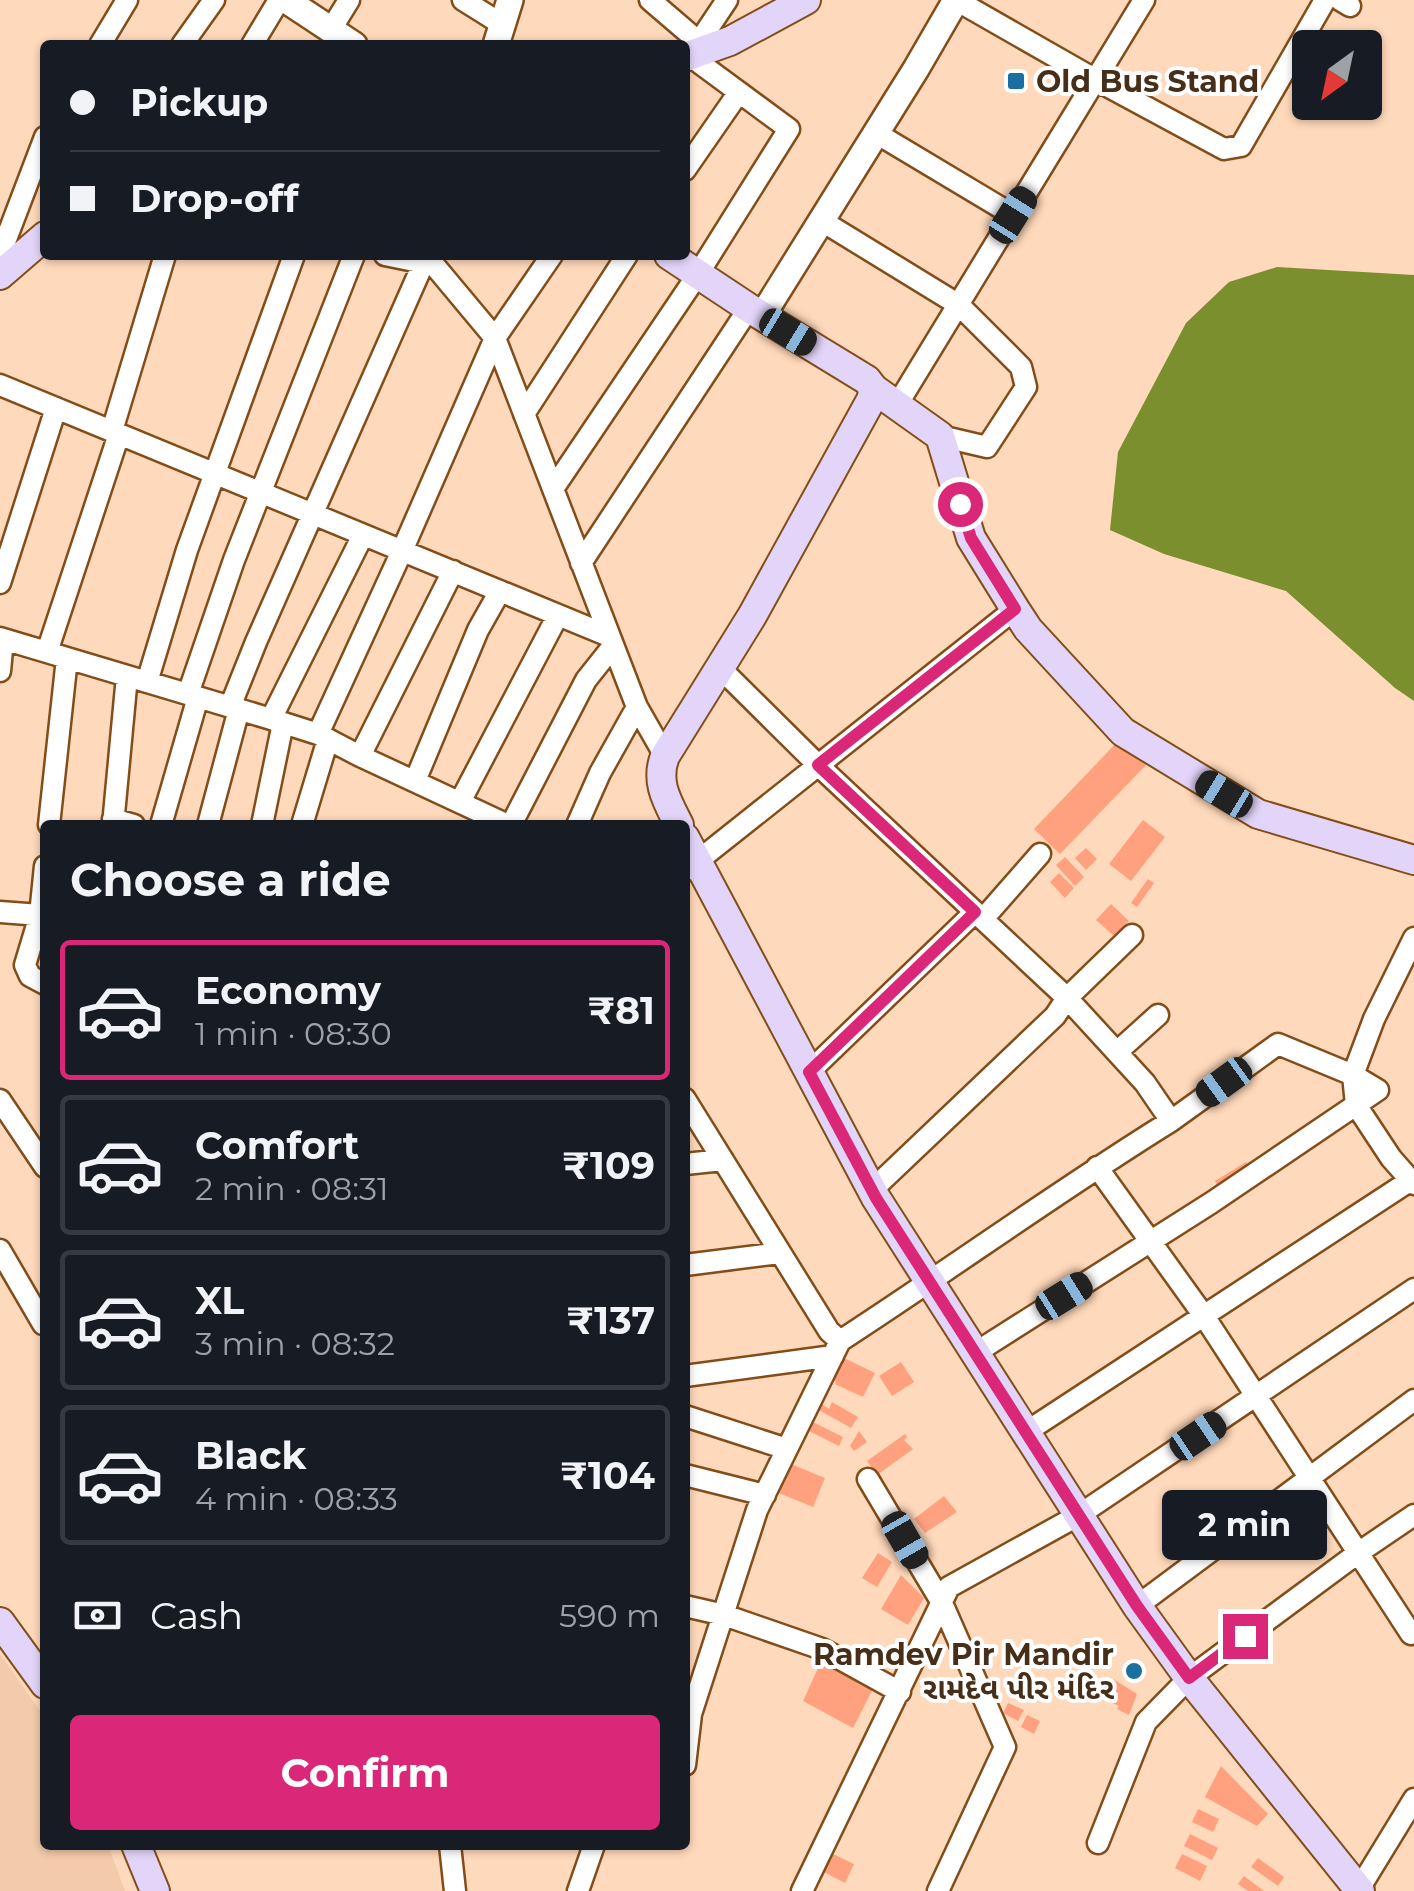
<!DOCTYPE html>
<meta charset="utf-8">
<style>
body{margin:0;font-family:Montserrat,"Noto Sans Gujarati",sans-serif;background:#20242c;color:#f1f3f6;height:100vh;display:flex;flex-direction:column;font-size:38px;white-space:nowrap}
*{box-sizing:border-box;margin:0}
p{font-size:32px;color:#9ea1a6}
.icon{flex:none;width:55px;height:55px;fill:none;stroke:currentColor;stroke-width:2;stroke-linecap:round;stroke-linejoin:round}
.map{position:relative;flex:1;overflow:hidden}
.panel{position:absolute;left:40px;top:820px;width:650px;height:1030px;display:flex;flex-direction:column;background:#171b24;border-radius:10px;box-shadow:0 2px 8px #0004}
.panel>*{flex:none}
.banner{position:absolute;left:40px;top:40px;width:650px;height:220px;border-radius:10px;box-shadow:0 2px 8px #0004;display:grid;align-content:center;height:220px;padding:0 30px;background:#171b24}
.needle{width:65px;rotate:213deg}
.buttons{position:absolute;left:1292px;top:30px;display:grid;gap:20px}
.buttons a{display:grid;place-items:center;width:90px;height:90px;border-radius:10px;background:#171b24;box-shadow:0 2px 8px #0004;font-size:50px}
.end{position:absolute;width:45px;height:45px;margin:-22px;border:12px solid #db2777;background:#fff;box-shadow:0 0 0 5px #fff}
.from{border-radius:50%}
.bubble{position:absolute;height:70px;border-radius:10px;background:#171b24;box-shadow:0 2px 8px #0004;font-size:32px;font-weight:700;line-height:70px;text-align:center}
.car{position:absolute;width:30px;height:60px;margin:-30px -15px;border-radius:12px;box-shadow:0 0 8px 2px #0007;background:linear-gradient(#222 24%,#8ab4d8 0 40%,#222 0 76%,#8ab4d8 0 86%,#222 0)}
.banner b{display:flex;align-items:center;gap:35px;height:95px;font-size:38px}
.banner b+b{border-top:2px solid #363941}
.banner i{width:25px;height:25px;background:#f1f3f6}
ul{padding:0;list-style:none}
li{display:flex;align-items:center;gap:30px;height:140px;margin:0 20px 15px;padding:0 10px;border:5px solid #363941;border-radius:10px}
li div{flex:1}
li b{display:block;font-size:38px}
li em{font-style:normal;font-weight:700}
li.active{border-color:#db2777}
li>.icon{width:90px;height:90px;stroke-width:1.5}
h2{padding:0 30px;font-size:45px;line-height:120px}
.pay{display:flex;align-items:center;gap:25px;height:110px;padding:0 30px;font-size:38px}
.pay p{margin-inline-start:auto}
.button{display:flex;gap:20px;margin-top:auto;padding:20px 30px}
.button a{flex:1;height:115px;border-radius:10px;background:#db2777;color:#fff;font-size:40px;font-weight:700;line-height:115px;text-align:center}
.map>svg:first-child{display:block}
.built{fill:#f3cbaa}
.water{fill:#7b8f2f}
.building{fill:#ffa07e}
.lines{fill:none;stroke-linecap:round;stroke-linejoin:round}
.minor-casing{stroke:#834d1a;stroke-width:25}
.tertiary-casing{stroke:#834d1a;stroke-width:30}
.secondary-casing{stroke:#834d1a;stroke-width:32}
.minor{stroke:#fff;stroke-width:20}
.tertiary{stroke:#fff;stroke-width:25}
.secondary{stroke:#e3d5f9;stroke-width:28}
.route{stroke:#db2777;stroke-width:12}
.poi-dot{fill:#1b6fa0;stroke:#fff;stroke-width:4}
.labels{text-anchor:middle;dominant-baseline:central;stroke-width:8;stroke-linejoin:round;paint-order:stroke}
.poi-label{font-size:30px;font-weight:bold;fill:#462e19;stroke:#fff;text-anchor:start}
</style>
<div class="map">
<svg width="1414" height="1891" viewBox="0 0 1414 1891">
<rect width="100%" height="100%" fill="#ffd9bb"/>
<path class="built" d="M 0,1654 L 45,1718 L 45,1845 L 108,1845 L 125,1891 L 0,1891 Z"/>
<path class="water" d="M 1277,267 L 1414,275 L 1414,701 L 1395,688 L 1286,591 L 1164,554 L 1110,530 L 1118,452 L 1186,323 L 1229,282 Z"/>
<path class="building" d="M 1120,739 L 1147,764 L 1060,854 L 1034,829 Z
M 1143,820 L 1165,837 L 1131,881 L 1109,864 Z
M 1086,848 L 1097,859 L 1086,870 L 1075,858 Z
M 1065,857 L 1084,877 L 1075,886 L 1056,865 Z
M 1059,873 L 1074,888 L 1065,898 L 1050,882 Z
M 1148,879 L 1154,883 L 1137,907 L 1131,903 Z
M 1111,904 L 1129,921 L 1114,936 L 1096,920 Z
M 1246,1162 L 1253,1172 L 1221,1192 L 1215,1181 Z
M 844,1358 L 875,1373 L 863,1397 L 835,1384 L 836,1382 L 833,1380 Z
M 901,1362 L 914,1382 L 892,1396 L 879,1376 Z
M 832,1402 L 858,1417 L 851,1428 L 817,1409 L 820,1403 L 829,1409 Z
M 813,1422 L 843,1437 L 839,1446 L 809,1431 Z
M 859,1431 L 867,1442 L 854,1451 L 850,1446 Z
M 905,1434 L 907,1437 L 904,1440 L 913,1449 L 877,1475 L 867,1461 Z
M 786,1462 L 825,1478 L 813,1507 L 774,1491 Z
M 944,1496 L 957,1512 L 925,1533 L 914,1519 Z
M 878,1553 L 892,1562 L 877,1587 L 862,1578 Z
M 901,1575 L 924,1598 L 908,1625 L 881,1609 Z
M 824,1655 L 876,1683 L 853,1728 L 803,1701 Z
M 1110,1677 L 1137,1694 L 1129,1715 L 1117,1709 L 1119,1706 L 1101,1698 Z
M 1008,1703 L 1024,1710 L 1018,1721 L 1003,1713 Z
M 1027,1715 L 1040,1721 L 1034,1734 L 1021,1727 Z
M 1221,1766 L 1268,1814 L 1257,1826 L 1205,1797 Z
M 1198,1809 L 1219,1819 L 1213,1832 L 1192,1822 Z
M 1190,1834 L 1218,1848 L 1212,1860 L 1184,1846 Z
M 833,1854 L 854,1864 L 845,1883 L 824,1872 Z
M 1182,1854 L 1207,1866 L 1200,1881 L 1175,1868 Z
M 1258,1858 L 1284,1877 L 1278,1886 L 1251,1867 Z
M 1244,1876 L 1264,1891 L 1248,1891 L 1238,1884 Z"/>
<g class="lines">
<g class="minor-casing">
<path id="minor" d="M 463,0 L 503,25
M 650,0 L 699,42
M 956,0 L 1096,80 L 1224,149 L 1241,146 L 1325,0
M 1340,0 L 1350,6
M 330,31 L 349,0
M 100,45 L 127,0
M 182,45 L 214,0
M 252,45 L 279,0
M 689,57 L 727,0
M 876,133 L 1013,215
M 685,170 L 739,92
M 822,221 L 959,305 L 1021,367 L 1026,387 L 987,447 L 940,436
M 0,255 L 45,137
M 552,255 L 495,338 L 637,707 L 665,756
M 0,385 L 609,636
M 897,405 L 1144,0
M 524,414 L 627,255
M 112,431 L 165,255
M 553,489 L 698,274 L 789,129 L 690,56
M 581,563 L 749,308
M 453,571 L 360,756 L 508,825
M 0,583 L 56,408
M 0,638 L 271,719
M 47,652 L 119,434
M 0,671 L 3,639
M 147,682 L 187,550 L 294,255
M 188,694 L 234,560 L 354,255
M 230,707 L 256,642 L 427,255
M 318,734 L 271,719 L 363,535
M 360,756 L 318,734 L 402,551 L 495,338 L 434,265 L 385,255
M 415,781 L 478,630 L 500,591
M 460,802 L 558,615
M 113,819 L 134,825
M 49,825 L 67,658
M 113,825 L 127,676
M 161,825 L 198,697
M 208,825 L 239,709
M 262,825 L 283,723
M 302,825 L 328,739
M 511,825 L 586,680 L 613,646
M 577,825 L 600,773 L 637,707
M 685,871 L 1015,609
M 0,912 L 40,915 L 45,866
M 45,915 L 40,915 L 25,965 L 30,976 L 45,984
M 983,919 L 1040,854
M 1117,1052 L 1158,1015
M 809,1072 L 975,912
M 685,1099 L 829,1331 L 840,1341 C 951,1269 1058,1191 1171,1121 L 1145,1083 L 1067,998 L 818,765 L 720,668
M 0,1100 L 45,1167
M 1171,1121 L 1278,1044 L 1353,1075 L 1356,1105 L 1391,1158 L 1414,1184
M 685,1164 L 723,1160
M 1097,1167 L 1204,1316 L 1411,1634
M 872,1190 L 1055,1016 L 1067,998 L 1132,935
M 0,1250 L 43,1324 L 45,1324
M 685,1265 L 780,1253
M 975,1353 L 1211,1203 L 1378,1090 L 1353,1075 L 1374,1019 L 1414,938
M 685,1376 L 833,1356
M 685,1416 L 787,1449
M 1026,1432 L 1411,1180
M 685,1475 L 765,1495
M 868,1479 L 942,1603 L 1005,1747 L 938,1891
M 685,1606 L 724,1615 L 822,1649 L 900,1692
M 1137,1606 L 1414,1400
M 685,1765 L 691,1714 L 757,1510 L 840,1341
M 1098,1843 L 1146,1722 L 1189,1678 L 1358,1553 L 1414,1515
M 450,1845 L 455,1891
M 1359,1889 L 1414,1799
M 578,1891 L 594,1845
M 802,1891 L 949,1587 L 1079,1515 L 1414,1289"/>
</g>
<g class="tertiary-casing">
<path id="tertiary" d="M 286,0 L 354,45
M 496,45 L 510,0
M 762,316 L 916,69 L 956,0"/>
</g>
<g class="secondary-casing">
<path id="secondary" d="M 685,57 L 730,41 L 806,0
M 669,255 L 749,308 L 867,380 L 874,389 L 871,400 L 752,616 L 665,756 C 655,782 667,801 679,825
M 0,275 L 45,236
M 874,389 L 940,436 L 971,538 L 1015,609 L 1028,629 L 1123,732 L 1258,814 L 1414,860
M 685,838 L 876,1198 L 1137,1606 L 1189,1678 L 1360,1891
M 0,1622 L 45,1684
M 136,1845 L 155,1891"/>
</g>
<use href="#minor" class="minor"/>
<use href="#tertiary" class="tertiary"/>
<use href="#secondary" class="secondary"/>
</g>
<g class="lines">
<path class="route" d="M 960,504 L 971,538 L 1015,609 L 818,765 L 975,912 L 809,1072 L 876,1198 L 1137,1606 L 1189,1678 L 1245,1636"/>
</g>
<g class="poi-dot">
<rect x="1006" y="71" width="20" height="20" rx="5"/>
<circle cx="1134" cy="1671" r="10"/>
</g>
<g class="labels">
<g class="poi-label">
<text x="1036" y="81">Old Bus Stand</text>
<text x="1114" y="1654" text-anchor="end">Ramdev Pir Mandir<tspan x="1114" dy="34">રામદેવ પીર મંદિર</tspan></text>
</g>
</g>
</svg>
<div class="buttons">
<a><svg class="needle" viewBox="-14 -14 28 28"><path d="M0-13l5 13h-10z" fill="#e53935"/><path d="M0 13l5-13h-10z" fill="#9ea1a6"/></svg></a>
</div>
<i class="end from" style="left:960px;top:504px"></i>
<i class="end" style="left:1245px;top:1636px"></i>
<div class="bubble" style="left:1162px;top:1490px;width:165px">2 min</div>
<i class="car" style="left:1013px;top:215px;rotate:32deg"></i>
<i class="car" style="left:788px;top:332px;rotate:121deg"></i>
<i class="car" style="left:1224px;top:794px;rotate:301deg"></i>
<i class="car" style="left:1224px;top:1082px;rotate:234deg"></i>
<i class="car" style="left:1064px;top:1296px;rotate:58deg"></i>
<i class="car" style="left:1198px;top:1436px;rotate:56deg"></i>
<i class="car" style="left:905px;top:1540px;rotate:150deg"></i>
<div class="banner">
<b><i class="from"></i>Pickup</b>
<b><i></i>Drop-off</b>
</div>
<section class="panel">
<h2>Choose a ride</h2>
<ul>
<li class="active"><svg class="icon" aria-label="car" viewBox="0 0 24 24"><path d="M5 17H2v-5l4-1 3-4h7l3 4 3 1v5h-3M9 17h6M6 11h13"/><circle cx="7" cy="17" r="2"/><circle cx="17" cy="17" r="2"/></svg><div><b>Economy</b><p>1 min · 08:30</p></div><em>₹81</em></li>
<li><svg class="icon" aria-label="car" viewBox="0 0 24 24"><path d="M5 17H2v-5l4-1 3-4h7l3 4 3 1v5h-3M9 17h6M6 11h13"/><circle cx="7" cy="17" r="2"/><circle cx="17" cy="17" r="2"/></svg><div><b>Comfort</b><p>2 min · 08:31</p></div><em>₹109</em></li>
<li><svg class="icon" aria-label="car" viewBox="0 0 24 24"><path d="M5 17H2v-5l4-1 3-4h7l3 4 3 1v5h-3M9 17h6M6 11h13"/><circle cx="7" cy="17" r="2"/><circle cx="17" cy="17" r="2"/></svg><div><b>XL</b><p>3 min · 08:32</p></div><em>₹137</em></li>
<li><svg class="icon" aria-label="car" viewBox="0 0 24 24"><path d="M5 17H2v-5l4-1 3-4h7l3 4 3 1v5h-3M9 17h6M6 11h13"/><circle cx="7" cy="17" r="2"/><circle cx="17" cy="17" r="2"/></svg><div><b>Black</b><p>4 min · 08:33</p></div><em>₹104</em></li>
</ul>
<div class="pay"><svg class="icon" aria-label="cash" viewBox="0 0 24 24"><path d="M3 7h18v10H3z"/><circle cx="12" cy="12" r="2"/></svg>Cash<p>590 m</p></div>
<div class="button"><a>Confirm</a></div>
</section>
</div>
